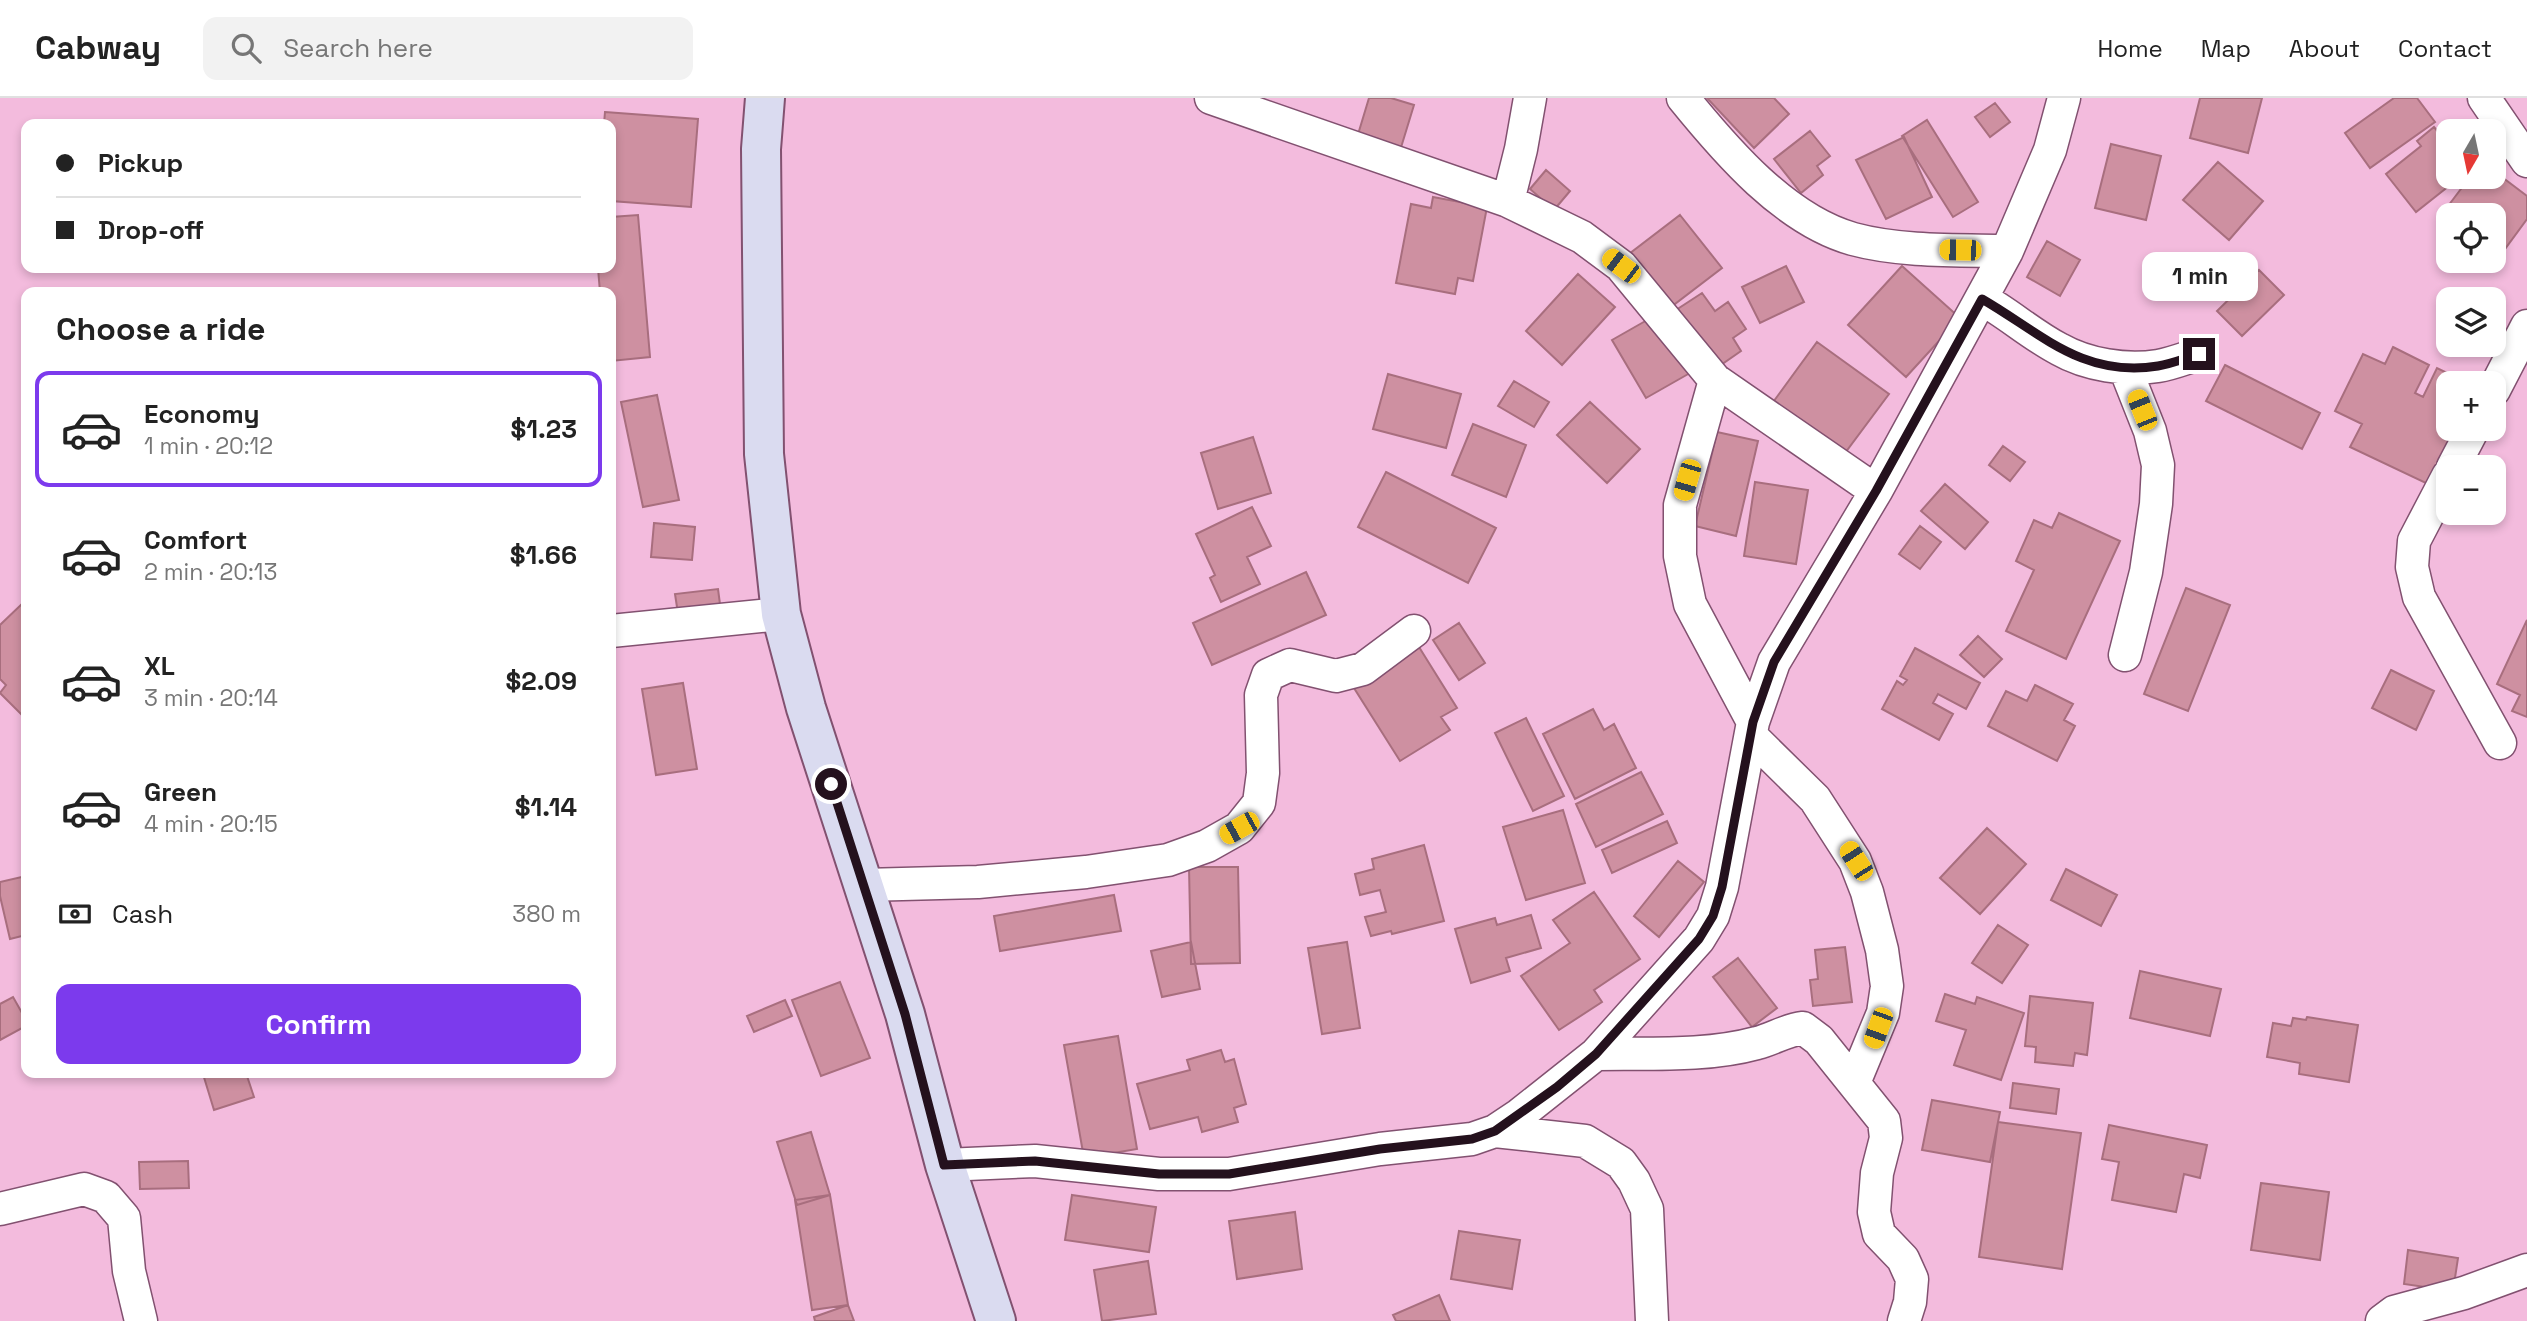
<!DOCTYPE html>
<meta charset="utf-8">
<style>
body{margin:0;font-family:"Space Grotesk",sans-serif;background:#f2f2f2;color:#222;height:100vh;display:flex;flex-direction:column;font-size:26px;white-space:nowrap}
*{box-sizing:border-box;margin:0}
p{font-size:23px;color:#767676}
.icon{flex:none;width:38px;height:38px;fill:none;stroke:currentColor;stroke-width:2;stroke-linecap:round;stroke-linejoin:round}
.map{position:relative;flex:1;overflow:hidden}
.drawer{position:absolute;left:21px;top:189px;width:595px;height:791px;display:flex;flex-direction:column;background:#fff;border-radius:14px;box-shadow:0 4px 10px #0003}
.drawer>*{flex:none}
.top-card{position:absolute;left:21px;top:21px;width:595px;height:154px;border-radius:14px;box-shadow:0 4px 10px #0003;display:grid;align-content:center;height:154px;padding:0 35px;background:#fff}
.needle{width:46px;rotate:189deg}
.fabs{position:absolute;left:2436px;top:21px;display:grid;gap:14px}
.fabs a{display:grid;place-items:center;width:70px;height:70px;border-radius:14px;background:#fff;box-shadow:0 4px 10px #0003;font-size:35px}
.end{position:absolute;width:32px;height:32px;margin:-16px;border:9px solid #24111d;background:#fff;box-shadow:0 0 0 4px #fff}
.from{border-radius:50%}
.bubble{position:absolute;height:49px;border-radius:14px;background:#fff;box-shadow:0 4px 10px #0003;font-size:23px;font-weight:700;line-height:49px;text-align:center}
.car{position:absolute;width:21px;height:42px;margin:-21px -10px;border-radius:9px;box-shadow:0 0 5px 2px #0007;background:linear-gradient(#f5c518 24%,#345 0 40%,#f5c518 0 76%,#345 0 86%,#f5c518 0)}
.top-card b{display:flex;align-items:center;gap:24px;height:66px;font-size:26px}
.top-card b+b{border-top:2px solid #e0e0e0}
.top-card i{width:18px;height:18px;background:#222}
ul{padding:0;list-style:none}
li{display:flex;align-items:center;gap:21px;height:116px;margin:0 14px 10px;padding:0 21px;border:4px solid transparent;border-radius:14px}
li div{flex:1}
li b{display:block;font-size:26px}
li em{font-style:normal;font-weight:700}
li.active{border-color:#7c3aed}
li>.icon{width:63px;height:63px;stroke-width:1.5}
h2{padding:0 35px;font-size:32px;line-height:84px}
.pay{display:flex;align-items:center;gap:18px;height:77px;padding:0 35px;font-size:26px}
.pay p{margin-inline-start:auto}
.primary-button{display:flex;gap:14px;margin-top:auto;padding:14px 35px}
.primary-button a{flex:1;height:80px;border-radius:14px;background:#7c3aed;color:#fff;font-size:28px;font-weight:700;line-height:80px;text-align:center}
header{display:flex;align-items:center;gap:42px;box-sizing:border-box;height:98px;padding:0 35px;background:#fff;border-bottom:2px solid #e0e0e0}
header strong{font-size:33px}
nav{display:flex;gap:38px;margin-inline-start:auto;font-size:24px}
.search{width:490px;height:63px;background:#f2f2f2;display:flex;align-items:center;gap:18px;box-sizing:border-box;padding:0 24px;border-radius:14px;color:#767676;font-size:26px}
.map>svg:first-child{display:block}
.building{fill:#ce90a1;stroke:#a86e7e;stroke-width:2}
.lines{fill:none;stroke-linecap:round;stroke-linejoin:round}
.street-casing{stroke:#825170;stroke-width:35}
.secondary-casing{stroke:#825170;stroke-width:42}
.street{stroke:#fff;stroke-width:32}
.secondary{stroke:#dadbf0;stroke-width:38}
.route{stroke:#24111d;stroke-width:9}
</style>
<header>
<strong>Cabway</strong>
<div class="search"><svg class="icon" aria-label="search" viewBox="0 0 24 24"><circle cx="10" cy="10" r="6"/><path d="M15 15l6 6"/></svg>Search here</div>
<nav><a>Home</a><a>Map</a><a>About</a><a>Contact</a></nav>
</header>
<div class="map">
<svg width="2527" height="1223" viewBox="0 0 2527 1223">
<rect width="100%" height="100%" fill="#f3bbdd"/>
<path class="building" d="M 1369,0 L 1391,0 L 1414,7 L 1399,56 L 1356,43 Z
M 1707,0 L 1774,0 L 1789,16 L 1754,50 Z
M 2200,0 L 2262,0 L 2248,55 L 2190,40 Z
M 2394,0 L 2417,0 L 2435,24 L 2370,70 L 2345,35 Z
M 1995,5 L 2010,24 L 1990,39 L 1975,19 Z
M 605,14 L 698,21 L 691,109 L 611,103 L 611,26 L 604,26 Z
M 1927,22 L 1978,104 L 1953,119 L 1902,38 Z
M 2434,29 L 2448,46 L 2448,55 L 2443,60 L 2448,66 L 2448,79 L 2459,80 L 2416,114 L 2386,76 L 2421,48 L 2417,43 Z
M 1810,33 L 1830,58 L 1817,68 L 1823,77 L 1801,95 L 1774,61 Z
M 1904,39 L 1932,99 L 1886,121 L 1856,62 Z
M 2111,46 L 2161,58 L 2146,122 L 2095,110 Z
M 2218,64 L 2263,103 L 2229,142 L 2183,102 Z
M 1546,72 L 1570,93 L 1554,112 L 1530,91 Z
M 2494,73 L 2527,98 L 2527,121 L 2497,162 L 2494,160 L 2494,117 L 2448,117 L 2448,127 L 2439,120 L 2470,79 L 2494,79 Z
M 1433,99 L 1487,109 L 1473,183 L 1458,180 L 1455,196 L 1396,185 L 1411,106 L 1431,110 Z
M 638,117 L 650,259 L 611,263 L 611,194 L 600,194 L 598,170 L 611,170 L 611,119 Z
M 1680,117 L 1722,170 L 1667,212 L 1625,159 Z
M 2047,143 L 2080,162 L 2060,198 L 2027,179 Z
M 1786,168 L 1804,204 L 1760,225 L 1742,189 Z
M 1902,168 L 1960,220 L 1906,279 L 1848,227 Z
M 2259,172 L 2284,197 L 2242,238 L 2217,213 Z
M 1578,176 L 1615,209 L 1562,267 L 1526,233 Z
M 1702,195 L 1715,213 L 1728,204 L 1746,231 L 1733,240 L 1741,253 L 1715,271 L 1676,212 Z
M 1656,217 L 1690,275 L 1646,300 L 1612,242 Z
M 1817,244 L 1889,296 L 1842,359 L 1771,307 Z
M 2393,249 L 2429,267 L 2415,295 L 2423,299 L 2437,270 L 2468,285 L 2448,285 L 2448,331 L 2458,331 L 2430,387 L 2350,349 L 2362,326 L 2335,313 L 2363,256 L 2385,266 Z
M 2225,267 L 2320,315 L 2302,351 L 2206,303 Z
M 1388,276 L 1461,296 L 1446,350 L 1373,331 Z
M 1514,283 L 1549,304 L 1534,329 L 1498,308 Z
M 657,297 L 679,402 L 643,409 L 621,304 Z
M 1590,304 L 1640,351 L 1607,385 L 1557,337 Z
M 1473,326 L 1526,347 L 1506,399 L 1452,377 Z
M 1717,334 L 1758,343 L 1736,438 L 1695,428 Z
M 1253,339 L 1271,395 L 1218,411 L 1201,355 Z
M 2003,348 L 2025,364 L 2010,383 L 1989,367 Z
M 1386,374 L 1496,430 L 1468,485 L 1358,429 Z
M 1755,384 L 1808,392 L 1796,466 L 1744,458 Z
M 1945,386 L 1988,424 L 1965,451 L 1921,413 Z
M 1252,409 L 1271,448 L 1247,459 L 1260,486 L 1221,504 L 1210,480 L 1215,477 L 1196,436 Z
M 2059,415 L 2120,443 L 2066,561 L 2006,533 L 2034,472 L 2016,463 L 2034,422 L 2052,430 Z
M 654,425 L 695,429 L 692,462 L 651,459 Z
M 1920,428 L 1941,444 L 1920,471 L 1899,456 Z
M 1306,474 L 1326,517 L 1212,567 L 1193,525 Z
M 2186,490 L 2230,507 L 2188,613 L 2144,596 Z
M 718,491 L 723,529 L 681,535 L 675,496 Z
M 26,502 L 26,614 L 23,618 L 0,595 L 6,587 L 0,581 L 0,527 Z
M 2527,522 L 2527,619 L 2512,613 L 2520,597 L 2497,586 Z
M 1459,525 L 1485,565 L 1459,582 L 1433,542 Z
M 1978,538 L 2002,561 L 1984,579 L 1960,557 Z
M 1419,549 L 1457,610 L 1441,619 L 1450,632 L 1400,663 L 1354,590 Z
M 1915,550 L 1980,585 L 1966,611 L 1938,596 L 1933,605 L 1953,616 L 1939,642 L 1882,611 L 1897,583 L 1903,587 L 1907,582 L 1900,578 Z
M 2391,572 L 2434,593 L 2416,632 L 2372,610 Z
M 683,585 L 697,671 L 656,677 L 642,591 Z
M 2035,587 L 2073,606 L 2064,622 L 2075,628 L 2057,663 L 1988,628 L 2006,593 L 2027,603 Z
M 1593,611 L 1604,632 L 1614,626 L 1636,670 L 1575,701 L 1543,636 Z
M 1526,620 L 1564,698 L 1533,713 L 1495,635 Z
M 1641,674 L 1663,716 L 1596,749 L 1576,706 Z
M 1563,712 L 1585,785 L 1526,802 L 1503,729 Z
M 1667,723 L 1677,745 L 1612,775 L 1602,752 Z
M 1987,730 L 2026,766 L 1980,816 L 1940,780 Z
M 1424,747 L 1444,823 L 1392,836 L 1391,833 L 1371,838 L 1365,819 L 1386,814 L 1380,792 L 1360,797 L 1355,776 L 1374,771 L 1372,761 Z
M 1678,763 L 1704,784 L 1659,839 L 1634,818 Z
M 1189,769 L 1238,769 L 1240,865 L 1191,866 Z
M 2066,771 L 2117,797 L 2101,828 L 2051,802 Z
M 26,778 L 26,837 L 10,841 L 0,798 L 0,784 Z
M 1594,794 L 1640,861 L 1594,892 L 1602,904 L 1559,932 L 1521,878 L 1570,845 L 1553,822 Z
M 1114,797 L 1121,833 L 1000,853 L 994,818 Z
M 1531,817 L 1541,850 L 1506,860 L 1510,873 L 1471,885 L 1455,831 L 1495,820 L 1497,827 Z
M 1998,827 L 2028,847 L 2002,885 L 1972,865 Z
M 1191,844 L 1200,891 L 1162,899 L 1151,853 Z
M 1347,844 L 1360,930 L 1322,936 L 1308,850 Z
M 1845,849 L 1852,904 L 1813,908 L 1810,882 L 1818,881 L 1815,852 Z
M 1738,860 L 1777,910 L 1752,929 L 1713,879 Z
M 2140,873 L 2221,891 L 2210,938 L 2130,920 Z
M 840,884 L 870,960 L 821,978 L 792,902 Z
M 1945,896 L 1975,906 L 1977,899 L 2024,915 L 2001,982 L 1954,967 L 1966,932 L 1936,923 Z
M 2030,898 L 2093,905 L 2087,957 L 2075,955 L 2073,968 L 2035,964 L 2036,949 L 2025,948 Z
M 13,899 L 26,922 L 26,928 L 0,942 L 0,906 Z
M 785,902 L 792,918 L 754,934 L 747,918 Z
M 2307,919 L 2358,927 L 2349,984 L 2299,976 L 2300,965 L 2267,959 L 2273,925 L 2291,928 L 2293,920 L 2306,922 Z
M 1118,938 L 1137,1051 L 1084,1060 L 1064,947 Z
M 1221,952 L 1225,964 L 1234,961 L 1246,1006 L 1234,1010 L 1238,1024 L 1202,1034 L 1198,1019 L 1150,1031 L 1137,986 L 1190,972 L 1187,962 Z
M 208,975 L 246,975 L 254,999 L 214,1012 L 203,976 Z
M 2013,985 L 2059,991 L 2056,1016 L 2010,1010 Z
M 1932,1002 L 2000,1014 L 1990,1064 L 1922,1052 Z
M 1998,1024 L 2081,1035 L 2062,1171 L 1979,1159 Z
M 2109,1027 L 2207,1047 L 2200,1080 L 2184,1076 L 2176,1114 L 2112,1102 L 2119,1064 L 2102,1061 Z
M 811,1034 L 830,1097 L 797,1107 L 777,1044 Z
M 188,1063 L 189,1090 L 140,1091 L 139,1064 Z
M 2261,1085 L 2329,1094 L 2320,1162 L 2251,1152 Z
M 830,1097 L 848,1207 L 812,1212 L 795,1102 Z
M 1072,1097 L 1156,1109 L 1149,1154 L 1065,1142 Z
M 1295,1114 L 1302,1171 L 1237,1181 L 1229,1123 Z
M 1459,1133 L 1520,1142 L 1512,1191 L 1451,1181 Z
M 2408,1152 L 2458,1160 L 2453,1193 L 2404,1186 Z
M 1148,1163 L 1156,1216 L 1102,1223 L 1094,1172 Z
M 1439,1197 L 1450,1223 L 1396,1223 L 1393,1217 Z
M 848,1207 L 854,1223 L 815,1223 L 814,1219 Z"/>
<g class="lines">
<g class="street-casing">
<path id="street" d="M 1211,0 L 1508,103 L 1582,139 L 1621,168 L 1715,282 L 1876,393
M 1683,0 C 1726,53 1785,122 1853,141 C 1901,154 1958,152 2007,153
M 2484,0 L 2527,63
M 1508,103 L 1521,51 L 1530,0
M 1982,201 C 2009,216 2032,237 2059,251 C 2087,267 2126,273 2158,268 C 2171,266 2186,260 2199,256
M 2125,270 L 2150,333 L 2158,367 L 2156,406 L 2146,474 L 2125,557
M 1715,282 L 1680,407 L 1680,458 L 1690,506 L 1753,624
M 2494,292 L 2527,228
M 2453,369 L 2473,331
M 2448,378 L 2414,443 L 2412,469 L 2419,499 L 2500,645
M 611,533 L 781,516
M 1751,638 L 1815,701 L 1855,763 L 1867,794 L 1882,852 L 1887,888 L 1883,915 L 1854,985
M 864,787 L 978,784 L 1086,774 L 1168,762 L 1207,748 L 1239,730 L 1259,705 L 1263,675 L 1261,597 L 1268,577 L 1290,567 L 1336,578 L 1363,571 L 1414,533
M 1596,956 C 1648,955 1706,959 1757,945 C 1773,941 1786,932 1803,930 L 1819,942 L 1884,1023 L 1886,1040 L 1877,1075 L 1874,1114 L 1879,1136 L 1903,1161 L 1912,1181 L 1910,1204 L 1904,1223
M 1495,1033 L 1585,1043 L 1621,1065 L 1634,1083 L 1647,1111 L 1652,1223
M 945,1067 L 1035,1063 L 1159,1076 L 1229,1076 L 1380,1051 L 1472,1041 L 1495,1033 L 1519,1017 L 1596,956 L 1699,841 L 1713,818 L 1722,789 L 1753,624 L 1774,564 L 1876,393 L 2007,153 L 2050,52 L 2064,0
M 0,1111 L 84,1091 L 106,1099 L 124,1120 L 129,1173 L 141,1223
M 2382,1223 L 2394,1214 L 2464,1195 L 2527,1172"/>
</g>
<g class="secondary-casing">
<path id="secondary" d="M 765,0 L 761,51 L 764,356 L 781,516 L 806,610 L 905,916 L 945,1067 L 996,1223"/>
</g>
<use href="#street" class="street"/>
<use href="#secondary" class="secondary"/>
</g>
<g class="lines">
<path class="route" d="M 831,686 L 905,916 L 944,1067 L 1035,1063 L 1159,1076 L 1229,1076 L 1380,1051 L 1472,1041 L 1495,1033 L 1557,989 L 1596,956 L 1699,841 L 1713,818 L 1722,789 L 1753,624 L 1774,564 L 1876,393 L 1982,201 C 2041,235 2082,280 2158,268 C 2171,266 2186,260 2199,256"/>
</g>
</svg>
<div class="fabs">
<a><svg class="needle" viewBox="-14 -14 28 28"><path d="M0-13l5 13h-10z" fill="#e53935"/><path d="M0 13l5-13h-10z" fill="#767676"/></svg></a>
<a><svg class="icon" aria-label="locate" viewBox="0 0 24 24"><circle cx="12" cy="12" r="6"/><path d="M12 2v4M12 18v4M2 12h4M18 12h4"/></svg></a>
<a><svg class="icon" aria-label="layers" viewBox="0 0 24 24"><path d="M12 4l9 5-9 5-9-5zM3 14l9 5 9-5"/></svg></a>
<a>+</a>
<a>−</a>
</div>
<i class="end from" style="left:831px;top:686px"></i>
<i class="end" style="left:2199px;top:256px"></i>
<div class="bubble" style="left:2142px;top:154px;width:116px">1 min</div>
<i class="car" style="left:1960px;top:152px;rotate:271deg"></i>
<i class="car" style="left:1621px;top:168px;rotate:307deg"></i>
<i class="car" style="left:2142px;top:312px;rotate:338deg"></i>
<i class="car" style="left:1687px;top:382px;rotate:196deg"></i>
<i class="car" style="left:1239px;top:730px;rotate:241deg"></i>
<i class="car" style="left:1856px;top:763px;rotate:327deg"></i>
<i class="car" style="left:1878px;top:930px;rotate:200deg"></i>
<div class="top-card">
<b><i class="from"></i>Pickup</b>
<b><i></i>Drop-off</b>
</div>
<section class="drawer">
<h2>Choose a ride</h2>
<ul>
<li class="active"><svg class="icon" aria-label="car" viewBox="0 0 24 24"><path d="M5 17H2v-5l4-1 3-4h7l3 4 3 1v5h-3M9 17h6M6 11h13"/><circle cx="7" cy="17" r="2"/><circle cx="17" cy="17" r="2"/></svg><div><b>Economy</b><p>1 min · 20:12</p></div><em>$1.23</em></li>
<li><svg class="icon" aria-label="car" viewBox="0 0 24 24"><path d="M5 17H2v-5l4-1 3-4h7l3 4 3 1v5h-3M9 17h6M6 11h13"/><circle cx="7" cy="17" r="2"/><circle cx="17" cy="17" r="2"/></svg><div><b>Comfort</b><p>2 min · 20:13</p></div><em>$1.66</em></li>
<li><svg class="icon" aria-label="car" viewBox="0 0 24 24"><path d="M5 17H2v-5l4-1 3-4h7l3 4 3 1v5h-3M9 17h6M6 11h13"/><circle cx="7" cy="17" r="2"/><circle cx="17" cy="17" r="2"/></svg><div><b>XL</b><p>3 min · 20:14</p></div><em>$2.09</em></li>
<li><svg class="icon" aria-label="car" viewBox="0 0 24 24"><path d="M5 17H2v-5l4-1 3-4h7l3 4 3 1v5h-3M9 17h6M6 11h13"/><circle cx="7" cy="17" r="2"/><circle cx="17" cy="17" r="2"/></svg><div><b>Green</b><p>4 min · 20:15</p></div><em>$1.14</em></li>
</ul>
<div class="pay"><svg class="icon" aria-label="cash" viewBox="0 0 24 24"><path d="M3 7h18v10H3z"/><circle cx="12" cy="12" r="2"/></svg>Cash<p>380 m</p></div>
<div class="primary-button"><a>Confirm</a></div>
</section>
</div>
